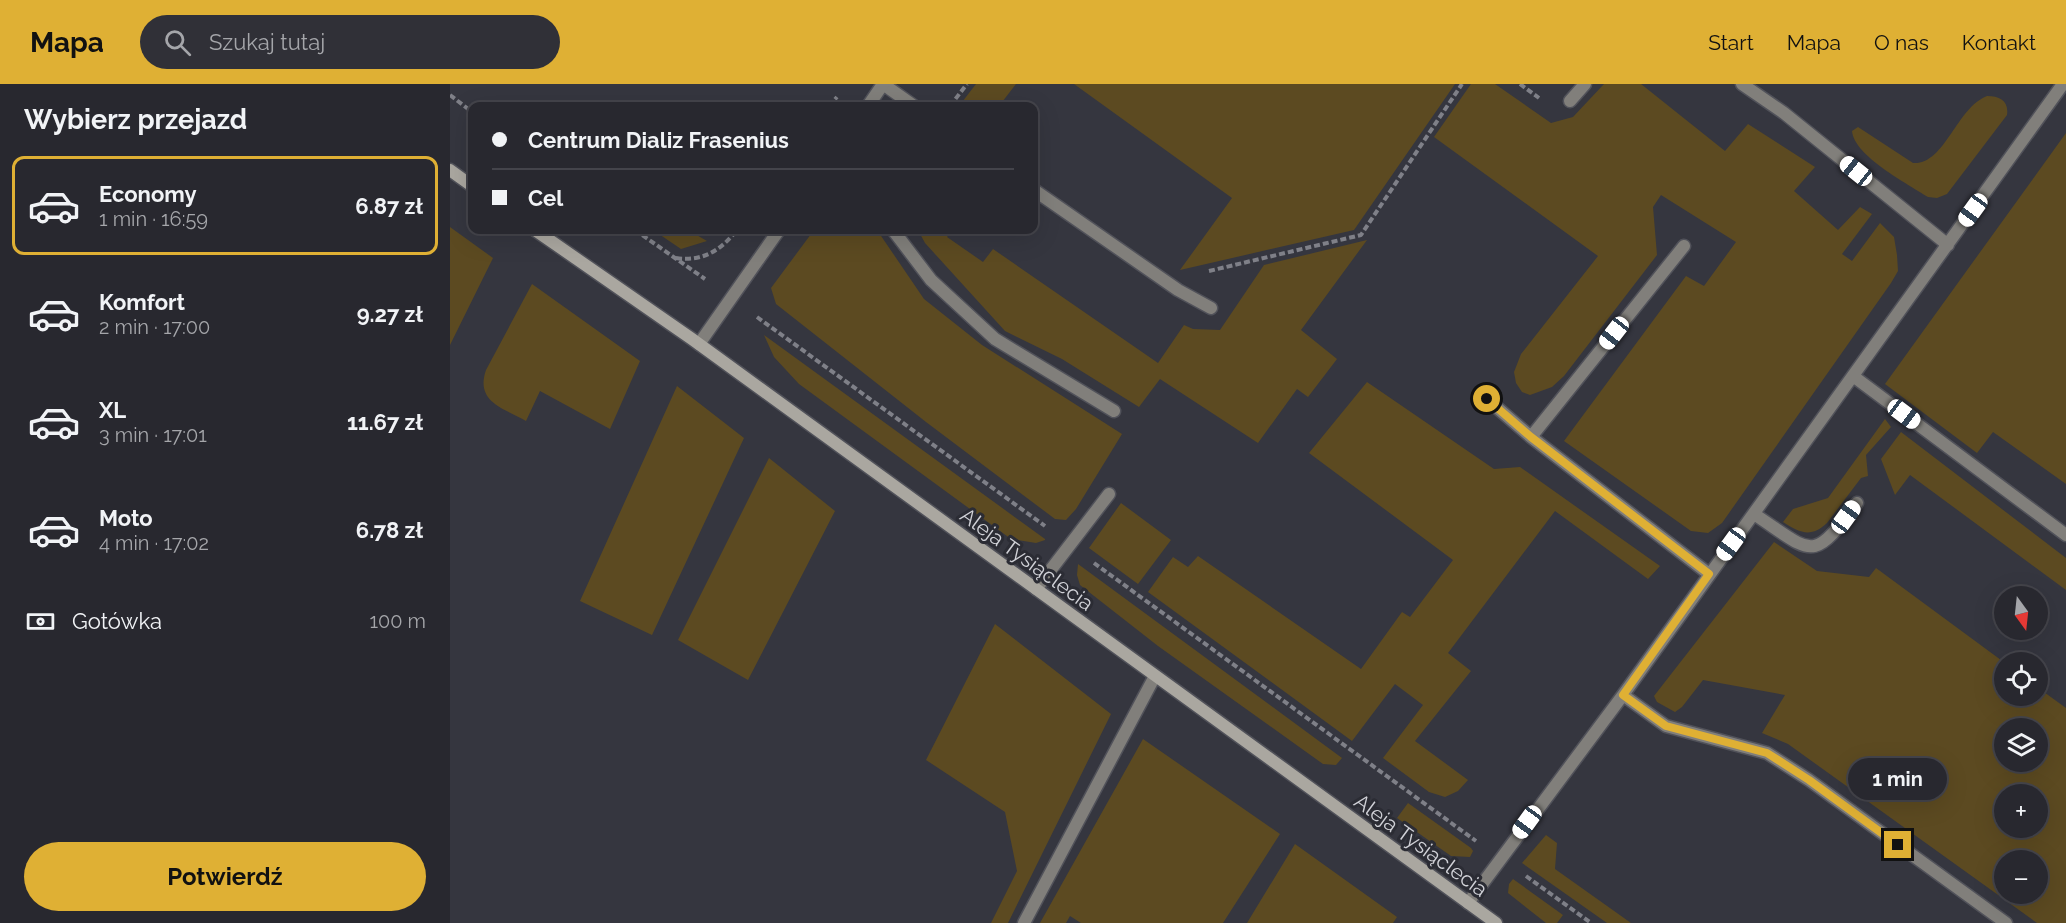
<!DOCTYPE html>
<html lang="pl">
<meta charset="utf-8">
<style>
body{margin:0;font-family:Raleway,sans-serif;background:#303037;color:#f1f3f6;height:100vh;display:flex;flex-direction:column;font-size:22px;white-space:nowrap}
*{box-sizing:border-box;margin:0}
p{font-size:20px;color:#a5a6aa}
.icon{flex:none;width:33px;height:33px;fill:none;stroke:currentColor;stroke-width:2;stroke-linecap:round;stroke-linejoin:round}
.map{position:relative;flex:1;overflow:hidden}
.side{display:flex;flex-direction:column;background:#28282f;width:450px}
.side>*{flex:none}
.top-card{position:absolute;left:18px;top:18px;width:570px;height:132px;border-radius:12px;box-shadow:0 6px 24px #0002,0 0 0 2px #44444b;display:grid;align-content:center;height:132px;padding:0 24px;background:#28282f}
.needle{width:39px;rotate:165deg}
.controls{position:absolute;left:1544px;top:502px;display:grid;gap:12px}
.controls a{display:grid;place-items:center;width:54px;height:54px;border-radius:50%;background:#28282f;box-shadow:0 6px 24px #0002,0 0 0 2px #44444b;font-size:30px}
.end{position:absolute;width:27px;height:27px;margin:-14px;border:8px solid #dfb034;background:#111;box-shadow:0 0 0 3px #111}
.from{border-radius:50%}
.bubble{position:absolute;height:42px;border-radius:21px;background:#28282f;box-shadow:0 6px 24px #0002,0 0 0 2px #44444b;font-size:20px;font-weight:700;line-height:42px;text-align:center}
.car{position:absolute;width:18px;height:36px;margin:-18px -9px;border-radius:8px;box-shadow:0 0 4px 2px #0007;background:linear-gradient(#fff 24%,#345 0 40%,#fff 0 76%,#345 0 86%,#fff 0)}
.top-card b{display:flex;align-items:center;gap:21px;height:57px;font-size:22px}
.top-card b+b{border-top:2px solid #44444b}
.top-card i{width:15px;height:15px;background:#f1f3f6}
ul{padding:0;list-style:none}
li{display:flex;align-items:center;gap:18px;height:99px;margin:0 12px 9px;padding:0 12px;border:3px solid transparent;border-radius:12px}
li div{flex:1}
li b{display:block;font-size:22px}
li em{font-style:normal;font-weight:700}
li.on{border-color:#dfb034}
li>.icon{width:54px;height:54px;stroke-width:1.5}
h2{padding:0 24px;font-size:27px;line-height:72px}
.pay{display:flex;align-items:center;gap:15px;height:66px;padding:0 24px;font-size:22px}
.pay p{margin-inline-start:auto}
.button{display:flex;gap:12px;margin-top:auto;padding:12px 24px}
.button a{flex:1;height:69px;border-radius:36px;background:#dfb034;color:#111;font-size:24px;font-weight:700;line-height:69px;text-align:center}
header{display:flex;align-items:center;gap:36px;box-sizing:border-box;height:84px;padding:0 30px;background:#dfb034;color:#111}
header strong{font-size:28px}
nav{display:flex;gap:33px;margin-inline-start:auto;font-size:21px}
.search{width:420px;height:54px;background:#303037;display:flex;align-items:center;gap:15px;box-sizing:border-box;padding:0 21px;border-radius:33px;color:#a5a6aa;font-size:22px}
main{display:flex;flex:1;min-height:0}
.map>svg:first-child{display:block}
.green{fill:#5c4a21;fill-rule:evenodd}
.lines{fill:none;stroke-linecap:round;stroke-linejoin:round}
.lane-casing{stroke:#51525a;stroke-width:15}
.street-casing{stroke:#51525a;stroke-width:15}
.secondary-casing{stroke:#51525a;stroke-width:15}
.path{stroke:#7f8088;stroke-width:4;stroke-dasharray:6 3;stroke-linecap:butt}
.lane{stroke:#817f7b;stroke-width:12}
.street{stroke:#817f7b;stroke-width:12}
.secondary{stroke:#aaa7a0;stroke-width:12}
.route{stroke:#dfb034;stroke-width:8}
.labels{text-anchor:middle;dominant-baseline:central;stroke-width:6;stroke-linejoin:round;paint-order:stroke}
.street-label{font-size:21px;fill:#d0d1d7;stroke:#2b2c34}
</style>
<header>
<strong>Mapa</strong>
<div class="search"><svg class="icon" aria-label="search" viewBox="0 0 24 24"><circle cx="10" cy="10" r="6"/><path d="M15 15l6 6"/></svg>Szukaj tutaj</div>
<nav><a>Start</a><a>Mapa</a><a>O nas</a><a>Kontakt</a></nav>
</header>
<main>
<section class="side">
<h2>Wybierz przejazd</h2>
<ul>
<li class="on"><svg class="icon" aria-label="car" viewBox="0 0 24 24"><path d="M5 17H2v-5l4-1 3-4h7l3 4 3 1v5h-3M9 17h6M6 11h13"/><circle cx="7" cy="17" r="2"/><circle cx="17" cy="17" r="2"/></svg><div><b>Economy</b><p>1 min · 16:59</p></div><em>6.87 zł</em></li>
<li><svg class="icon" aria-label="car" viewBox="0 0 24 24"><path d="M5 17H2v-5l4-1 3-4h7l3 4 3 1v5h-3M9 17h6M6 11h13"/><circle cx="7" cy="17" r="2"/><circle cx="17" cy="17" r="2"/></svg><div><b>Komfort</b><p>2 min · 17:00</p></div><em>9.27 zł</em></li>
<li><svg class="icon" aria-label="car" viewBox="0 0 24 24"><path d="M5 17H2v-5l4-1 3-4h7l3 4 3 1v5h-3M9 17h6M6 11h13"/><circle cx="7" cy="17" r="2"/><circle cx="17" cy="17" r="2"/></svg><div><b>XL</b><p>3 min · 17:01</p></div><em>11.67 zł</em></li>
<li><svg class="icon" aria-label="car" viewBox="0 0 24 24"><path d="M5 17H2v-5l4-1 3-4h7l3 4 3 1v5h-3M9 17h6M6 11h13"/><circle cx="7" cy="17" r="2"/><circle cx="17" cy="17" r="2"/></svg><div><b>Moto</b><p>4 min · 17:02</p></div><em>6.78 zł</em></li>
</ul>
<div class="pay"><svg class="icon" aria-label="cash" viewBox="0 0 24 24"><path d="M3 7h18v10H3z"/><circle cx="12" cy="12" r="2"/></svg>Gotówka<p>100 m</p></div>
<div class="button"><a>Potwierdź</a></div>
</section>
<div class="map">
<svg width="1616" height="839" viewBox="0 0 1616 839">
<rect width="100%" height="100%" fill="#35363f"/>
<path class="green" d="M 526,0 L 566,0 L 549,22 L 509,22 Z
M 624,0 L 1005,0 L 904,146 L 730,186 L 782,114 Z
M 1021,0 L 1045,0 L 1101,39 L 1123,33 L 1154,0 L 1191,0 L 1275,67 L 1298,40 L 1365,83 L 1344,107 L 1388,146 L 1410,123 L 1422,130 L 1392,170 L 1402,177 L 1430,139 L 1444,153 L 1447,171 L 1448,187 L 1441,199 L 1272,439 L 1258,449 L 1241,447 L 1114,357 L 1236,192 L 1254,202 L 1286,158 L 1211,111 L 1203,123 L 1207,171 L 1114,292 L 1102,303 L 1080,311 L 1072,308 L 1066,299 L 1064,288 L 1071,270 L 1148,172 L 984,53 Z
M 1537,12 C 1550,12 1559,17 1557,31 L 1497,110 L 1487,114 L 1478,113 C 1458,100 1404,72 1402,47 L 1408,43 L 1463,79 C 1495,81 1506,24 1537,12 Z
M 1616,49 L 1616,400 L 1543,348 L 1527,369 L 1435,300 Z
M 0,143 L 43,174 L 0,261 Z
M 203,146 L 238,146 L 257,157 L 231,165 Z
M 364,146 L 427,146 L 474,215 L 532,261 L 672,350 L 626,425 L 616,436 L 605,435 L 476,338 L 326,220 L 321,204 Z
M 468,146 L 502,146 L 497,153 L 533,178 L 543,165 L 708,279 L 734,241 L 743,245 L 770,246 L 814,181 L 917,156 L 851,246 L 887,275 L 858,313 L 847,305 L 808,359 L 710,295 L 689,323 L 612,275 L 555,247 L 475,159 Z
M 82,200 L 190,277 L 160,345 L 90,307 L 76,337 C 53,324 25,318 36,286 Z
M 314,251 L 595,455 L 595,456 L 586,459 L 561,455 L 349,300 L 324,273 Z
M 917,298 L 1044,385 L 1070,383 L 1210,482 L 1198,495 L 1105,427 L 998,569 L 1021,587 L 965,657 L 1018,696 L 1008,707 L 995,713 L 979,708 L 933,674 L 973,621 L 945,600 L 902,657 L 698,508 L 723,473 L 738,483 L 748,472 L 911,585 L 952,528 L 960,533 L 1003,476 L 859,369 Z
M 227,302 L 294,354 L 202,551 L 130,517 Z
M 1435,335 L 1441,343 L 1416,371 L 1418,392 L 1411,394 L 1377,439 C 1361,454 1350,449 1333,438 L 1343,425 L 1378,414 Z
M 1451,348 L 1616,474 L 1616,506 L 1460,391 L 1445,411 L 1431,375 Z
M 319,374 L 385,427 L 298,596 L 228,556 Z
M 671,419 L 721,456 L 688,500 L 639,464 Z
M 1324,458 L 1367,487 L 1419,493 L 1426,484 L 1555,579 L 1554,612 L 1587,612 L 1587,603 L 1616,624 L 1616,839 L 1587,839 L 1338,660 L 1312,649 L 1335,611 L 1253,596 L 1232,623 L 1225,628 L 1207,618 L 1204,612 ZM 1554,645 L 1587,645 L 1587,678 L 1554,678 ZM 1554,711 L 1587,711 L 1587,744 L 1554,744 ZM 1554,777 L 1587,777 L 1587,810 L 1554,810 Z
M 628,480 L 892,674 L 886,681 L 873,680 L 708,562 L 630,501 L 627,491 Z
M 545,540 L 661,630 L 558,839 L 541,839 L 567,787 L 555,728 L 476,676 Z
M 693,655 L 830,750 L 773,839 L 631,839 L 620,832 L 616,839 L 590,839 Z
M 958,719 L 1021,764 L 1023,767 L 1020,773 L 1001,772 L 947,734 Z
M 1096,751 L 1107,759 L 1105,785 L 1181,839 L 1157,839 L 1072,779 Z
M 845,760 L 947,833 L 943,839 L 797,839 Z
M 1063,795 L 1113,831 L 1107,839 L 1096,839 L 1058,809 L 1059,800 Z"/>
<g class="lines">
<g class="lane-casing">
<path id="lane" d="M 433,0 L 464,22
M 1292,0 L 1334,29 L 1498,161
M 1120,17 L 1135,0
M 584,106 L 728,206 L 761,224
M 443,146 L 481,196 L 545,255 L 664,327
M 1403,292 L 1616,451
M 1037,315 L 1081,353 L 1259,490
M 1081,353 L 1234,162
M 1304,430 C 1363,469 1361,481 1407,419
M 586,505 L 659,410
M 1173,611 L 1216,642 L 1317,669 L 1359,696 L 1556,839
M 1018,819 L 1173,611 L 1613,0"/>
</g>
<g class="street-casing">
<path id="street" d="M 418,22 L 433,0
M 249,260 L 329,146
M 574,839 L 705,592"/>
</g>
<g class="secondary-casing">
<path id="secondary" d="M 0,86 L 22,102
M 85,146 L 242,255 L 1046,839"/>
</g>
<path class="path" d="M 1070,0 L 1089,14
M 0,11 L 22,28
M 379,22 L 387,13
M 500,22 L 517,0
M 185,146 L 255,195
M 226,174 C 253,178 271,166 287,146
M 759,187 L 911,151 L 1012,0
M 307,233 L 595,442
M 644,479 L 1026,757
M 1076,792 L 1141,839"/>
<use href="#lane" class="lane"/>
<use href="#street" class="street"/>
<use href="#secondary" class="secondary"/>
</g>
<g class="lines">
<path class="route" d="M 1037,315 L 1081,353 L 1259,490 L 1173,611 L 1216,642 L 1317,669 L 1359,696 L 1448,761"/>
</g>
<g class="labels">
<g class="street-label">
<text transform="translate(577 475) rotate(36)">Aleja Tysiąclecia</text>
<text transform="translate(971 761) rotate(36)">Aleja Tysiąclecia</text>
</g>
</g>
</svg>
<div class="controls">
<a><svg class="needle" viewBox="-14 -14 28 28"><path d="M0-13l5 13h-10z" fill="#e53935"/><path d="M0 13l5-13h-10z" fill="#a5a6aa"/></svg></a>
<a><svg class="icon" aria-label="locate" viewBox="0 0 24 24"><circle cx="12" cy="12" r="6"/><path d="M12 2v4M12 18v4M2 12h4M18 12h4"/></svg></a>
<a><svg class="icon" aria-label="layers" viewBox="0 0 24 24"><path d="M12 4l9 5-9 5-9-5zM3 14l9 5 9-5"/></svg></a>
<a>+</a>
<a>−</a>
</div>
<i class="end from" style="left:1037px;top:315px"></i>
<i class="end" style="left:1448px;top:761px"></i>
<div class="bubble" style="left:1398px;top:674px;width:99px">1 min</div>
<i class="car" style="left:1406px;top:87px;rotate:309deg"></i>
<i class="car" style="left:1523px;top:126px;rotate:216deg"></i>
<i class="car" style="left:1164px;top:249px;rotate:218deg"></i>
<i class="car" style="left:1454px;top:330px;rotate:127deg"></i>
<i class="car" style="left:1396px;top:433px;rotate:36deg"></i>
<i class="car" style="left:1281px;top:460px;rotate:216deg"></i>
<i class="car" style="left:1077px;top:738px;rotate:216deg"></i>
<div class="top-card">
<b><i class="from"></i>Centrum Dializ Frasenius</b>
<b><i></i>Cel</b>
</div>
</div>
</main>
